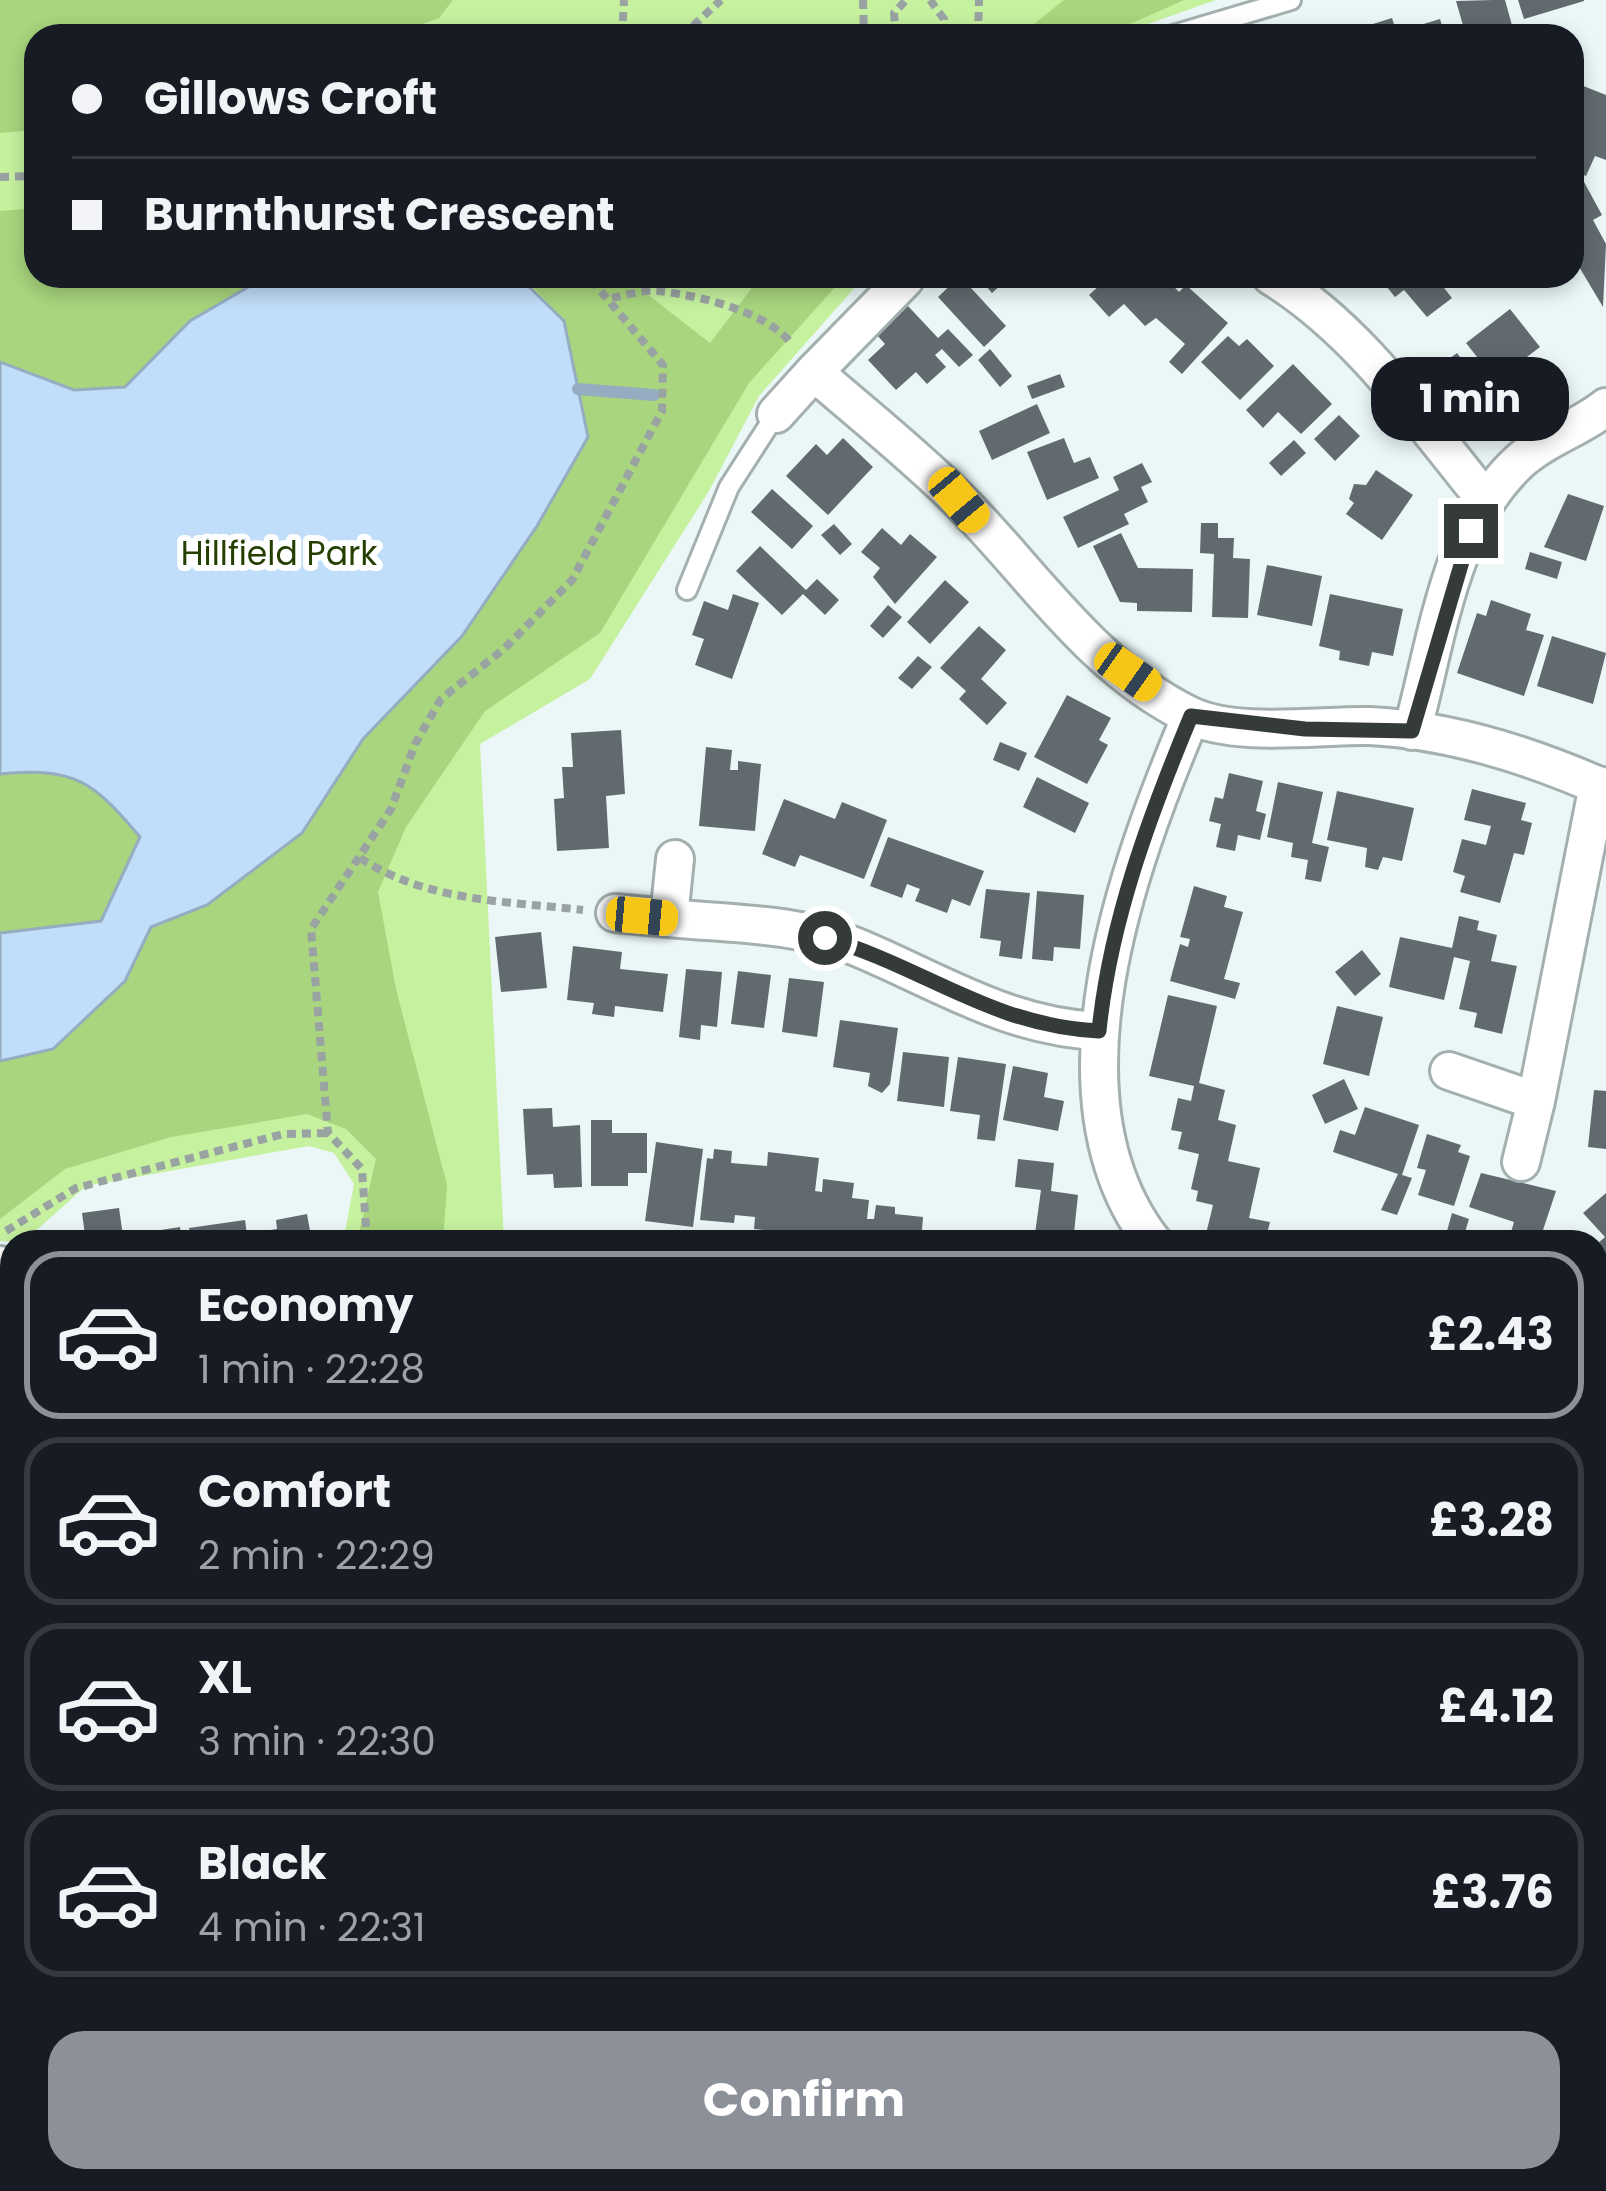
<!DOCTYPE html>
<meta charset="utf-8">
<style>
body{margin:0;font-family:Poppins,sans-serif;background:#242831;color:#f1f3f6;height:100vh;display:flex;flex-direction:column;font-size:45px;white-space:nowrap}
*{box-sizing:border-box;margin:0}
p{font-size:39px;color:#9ea1a6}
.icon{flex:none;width:66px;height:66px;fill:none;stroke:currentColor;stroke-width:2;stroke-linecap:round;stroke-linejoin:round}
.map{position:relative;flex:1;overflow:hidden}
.panel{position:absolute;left:0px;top:1230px;width:1608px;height:963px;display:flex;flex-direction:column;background:#171b24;border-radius:36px 36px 0 0;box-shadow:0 6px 18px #0003}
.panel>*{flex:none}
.guide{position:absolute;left:24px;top:24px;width:1560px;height:264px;border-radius:36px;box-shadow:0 6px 18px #0003;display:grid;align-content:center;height:264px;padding:0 48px;background:#171b24}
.end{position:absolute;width:54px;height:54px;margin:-27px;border:15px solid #353a3a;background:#fff;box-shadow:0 0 0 6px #fff}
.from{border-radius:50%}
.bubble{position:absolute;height:84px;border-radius:36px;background:#171b24;box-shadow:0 6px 18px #0003;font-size:39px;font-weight:700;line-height:84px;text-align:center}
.car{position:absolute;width:36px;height:72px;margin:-36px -18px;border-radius:15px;box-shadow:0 0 9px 3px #0007;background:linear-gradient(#f5c518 24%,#345 0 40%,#f5c518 0 76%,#345 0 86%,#f5c518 0)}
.guide b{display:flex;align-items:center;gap:42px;height:114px;font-size:45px}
.guide b+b{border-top:3px solid #363941}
.guide i{width:30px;height:30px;background:#f1f3f6}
ul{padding:21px 0 0;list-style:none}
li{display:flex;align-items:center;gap:36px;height:168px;margin:0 24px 18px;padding:0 24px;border:6px solid #363941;border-radius:36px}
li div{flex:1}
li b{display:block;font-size:45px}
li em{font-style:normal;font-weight:700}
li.selected{border-color:#8c9099}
li>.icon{width:108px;height:108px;stroke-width:1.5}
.cta{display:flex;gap:24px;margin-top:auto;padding:24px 48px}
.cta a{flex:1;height:138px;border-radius:36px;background:#8c9099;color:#fff;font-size:48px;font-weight:700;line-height:138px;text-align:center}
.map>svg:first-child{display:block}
.green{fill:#c6f19f}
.forest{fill:#a8d57d}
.water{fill:#c0ddf9;stroke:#96acc0;stroke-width:3}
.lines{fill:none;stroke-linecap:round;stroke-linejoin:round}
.stream{stroke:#96acc0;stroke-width:12}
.building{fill:#616b6f}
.service-casing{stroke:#a4b0af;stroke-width:24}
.minor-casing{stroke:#a4b0af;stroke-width:42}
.tertiary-casing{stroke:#a4b0af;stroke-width:51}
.path{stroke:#99a3a2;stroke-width:8;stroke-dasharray:9 6;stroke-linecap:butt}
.service{stroke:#fff;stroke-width:18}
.minor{stroke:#fff;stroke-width:36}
.tertiary{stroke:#fff;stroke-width:45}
.route{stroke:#353a3a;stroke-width:15}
.labels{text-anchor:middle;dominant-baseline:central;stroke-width:12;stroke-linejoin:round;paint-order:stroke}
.park-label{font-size:33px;fill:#243f00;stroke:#fff}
</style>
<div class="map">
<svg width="1606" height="2191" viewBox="0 0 1606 2191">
<rect width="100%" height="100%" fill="#eaf7f6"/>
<path class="green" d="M 0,0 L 1216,0 L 1114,36 L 36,36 L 36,276 L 865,276 L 759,396 L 709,491 L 590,679 L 480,744 L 504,1242 L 343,1242 L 354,1184 L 334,1153 L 309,1146 L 86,1186 L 23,1242 L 0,1241 Z"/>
<path class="forest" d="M 0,0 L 453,0 L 439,18 L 389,36 L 36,36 L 36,130 L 0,133 Z
M 1064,0 L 1184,0 L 1103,36 L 1019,36 Z
M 36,208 L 36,276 L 267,276 L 190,321 L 125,387 L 74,390 L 0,362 L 0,211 Z
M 523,276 L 624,276 L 710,343 L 761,276 L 845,276 L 749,383 L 600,633 L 485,711 L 406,827 L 378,892 L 396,989 L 447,1185 L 443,1242 L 357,1242 L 376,1159 L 346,1129 L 307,1114 L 171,1137 L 65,1169 L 0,1219 L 0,1061 L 53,1049 L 125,981 L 151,927 L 207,904 L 302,833 L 363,739 L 462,636 L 537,526 L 588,437 L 564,321 Z
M 45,770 L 92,782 L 140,837 L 102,921 L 0,933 L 0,774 Z"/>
<path class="water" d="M 267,276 L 518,276 L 564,321 L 588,437 L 537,526 L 462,636 L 363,739 L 302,833 L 207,905 L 151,927 L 125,981 L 53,1049 L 0,1061 L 0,933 L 101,921 L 140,837 C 93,781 75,767 0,774 L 0,362 L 74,390 L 125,387 L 190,321 Z"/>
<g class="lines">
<path class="stream" d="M 578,389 L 654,395"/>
</g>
<path class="building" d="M 1493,0 L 1505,0 L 1515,36 L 1466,36 L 1456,1 Z
M 1518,0 L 1584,0 L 1584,1 L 1524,19 Z
M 1392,18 L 1398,36 L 1362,36 L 1360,28 Z
M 1440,19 L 1445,36 L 1409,36 L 1407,29 Z
M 1331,24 L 1334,36 L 1293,36 L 1293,35 Z
M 1581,85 L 1606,95 L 1606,160 L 1595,156 L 1586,176 L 1572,170 L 1572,99 Z
M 1583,180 L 1602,215 L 1593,220 L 1606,244 L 1603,307 L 1572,255 L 1572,185 Z
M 960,276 L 1006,326 L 984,347 L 938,297 Z
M 977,276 L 1011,276 L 992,293 Z
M 1110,276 L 1164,276 L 1179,292 L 1186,285 L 1228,323 L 1182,374 L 1169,362 L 1185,344 L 1156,318 L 1145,326 L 1124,304 L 1109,317 L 1089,295 Z
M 1378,276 L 1441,276 L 1437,279 L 1452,298 L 1427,317 L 1404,290 L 1395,297 Z
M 908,306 L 938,338 L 948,329 L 973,355 L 959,367 L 942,349 L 935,355 L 946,367 L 927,384 L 916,372 L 896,390 L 868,360 L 885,344 L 877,335 Z
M 1510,309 L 1540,347 L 1496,381 L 1466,343 Z
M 1228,336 L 1239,346 L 1247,339 L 1274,366 L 1240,400 L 1201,362 Z
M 990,349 L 1012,376 L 1000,387 L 978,360 Z
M 1457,353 L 1464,362 L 1470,358 L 1500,400 L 1467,424 L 1430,373 Z
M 1293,364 L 1332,404 L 1301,434 L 1278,412 L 1263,428 L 1246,410 Z
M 1060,374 L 1065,387 L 1032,399 L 1027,386 Z
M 1037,404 L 1050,433 L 992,460 L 979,431 Z
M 1339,415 L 1360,436 L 1335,461 L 1314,439 Z
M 843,438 L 873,467 L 828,515 L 786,476 L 816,444 L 827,455 Z
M 1064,438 L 1074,463 L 1090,457 L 1099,478 L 1047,500 L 1027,452 Z
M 1294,440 L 1306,453 L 1281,476 L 1269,463 Z
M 1142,463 L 1152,482 L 1141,487 L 1148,502 L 1124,514 L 1129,524 L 1078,548 L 1063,517 L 1119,490 L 1113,477 Z
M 1376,470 L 1413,495 L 1382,540 L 1346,514 L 1354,503 L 1349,499 L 1354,484 L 1366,485 Z
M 772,489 L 813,526 L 792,549 L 751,512 Z
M 1568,494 L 1604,506 L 1586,561 L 1544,547 Z
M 1201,523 L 1218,523 L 1218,538 L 1234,538 L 1233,558 L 1250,559 L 1248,618 L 1212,617 L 1214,554 L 1200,553 Z
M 834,524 L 852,544 L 840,555 L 821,535 Z
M 882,528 L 901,545 L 910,534 L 937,557 L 895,604 L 873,577 L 880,568 L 861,552 Z
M 1121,533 L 1138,568 L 1193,569 L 1192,612 L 1137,611 L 1137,603 L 1120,602 L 1093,546 Z
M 760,546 L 806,590 L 817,579 L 839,600 L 825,615 L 803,594 L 782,615 L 736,571 Z
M 1530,552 L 1562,562 L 1557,579 L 1525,569 Z
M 1267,565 L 1322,576 L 1312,626 L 1257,615 Z
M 945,580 L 969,602 L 930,644 L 907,622 Z
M 733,594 L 759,603 L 732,679 L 695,665 L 704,639 L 692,635 L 704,601 L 728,610 Z
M 1330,594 L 1403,609 L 1393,656 L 1372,652 L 1369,666 L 1339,660 L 1340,651 L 1319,646 Z
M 1491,600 L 1531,614 L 1526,630 L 1544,635 L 1524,696 L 1457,673 L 1477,613 L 1486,616 Z
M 888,605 L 902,617 L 883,638 L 870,626 Z
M 979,626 L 1006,650 L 981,679 L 1007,703 L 987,725 L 959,699 L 966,691 L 940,668 Z
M 1552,636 L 1606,653 L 1593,704 L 1537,686 Z
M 918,656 L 932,667 L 912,689 L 898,678 Z
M 1067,695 L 1111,718 L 1099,740 L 1108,745 L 1087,784 L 1034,757 Z
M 621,730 L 625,794 L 606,796 L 609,848 L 557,851 L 554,799 L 564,798 L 562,767 L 573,767 L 571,733 Z
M 1000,742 L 1027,753 L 1019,771 L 993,760 Z
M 706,747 L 732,750 L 730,770 L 738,770 L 738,761 L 761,764 L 755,831 L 699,826 Z
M 1229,773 L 1263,781 L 1256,811 L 1266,814 L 1260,840 L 1238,835 L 1235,851 L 1216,847 L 1221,824 L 1209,821 L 1215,797 L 1223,799 Z
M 1037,777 L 1089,803 L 1075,833 L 1023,807 Z
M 1278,782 L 1323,792 L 1312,843 L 1329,847 L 1321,882 L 1305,879 L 1308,860 L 1291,857 L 1293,843 L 1267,837 Z
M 1472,789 L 1526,803 L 1521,820 L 1532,823 L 1524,855 L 1514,853 L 1500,903 L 1460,892 L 1465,876 L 1453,872 L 1462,839 L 1486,845 L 1491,826 L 1464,820 Z
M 1337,791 L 1414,808 L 1402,861 L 1383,857 L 1378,870 L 1365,867 L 1367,848 L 1327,840 Z
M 784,799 L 835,819 L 842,802 L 887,820 L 864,879 L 800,855 L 795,867 L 762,854 Z
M 888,837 L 984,871 L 970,906 L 952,899 L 947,913 L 915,901 L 920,889 L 907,884 L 902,898 L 870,886 Z
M 1194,886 L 1227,896 L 1224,907 L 1243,912 L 1224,979 L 1240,983 L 1235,999 L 1170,981 L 1180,944 L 1188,947 L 1190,939 L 1180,937 Z
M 986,889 L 1030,893 L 1022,959 L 999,956 L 1001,941 L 980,938 Z
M 1037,891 L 1084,895 L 1080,949 L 1054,947 L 1053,961 L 1032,959 Z
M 1459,916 L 1479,921 L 1477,930 L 1497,935 L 1491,961 L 1517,966 L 1502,1034 L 1474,1027 L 1477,1013 L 1459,1009 L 1470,961 L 1454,957 L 1444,1000 L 1389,987 L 1400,937 L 1452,948 Z
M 541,932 L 547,988 L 501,992 L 495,937 Z
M 573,946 L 622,952 L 620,969 L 668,974 L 663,1012 L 615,1006 L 614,1017 L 592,1014 L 594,1003 L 567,1000 Z
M 1362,950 L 1381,974 L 1355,996 L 1335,972 Z
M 686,969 L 722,972 L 717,1027 L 701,1025 L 700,1040 L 679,1037 Z
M 738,971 L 771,975 L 764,1028 L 731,1024 Z
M 789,978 L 824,982 L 817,1037 L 782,1032 Z
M 1168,995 L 1217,1006 L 1199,1083 L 1225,1090 L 1218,1120 L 1236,1125 L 1228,1161 L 1260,1168 L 1249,1218 L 1270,1222 L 1265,1242 L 1206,1234 L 1213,1205 L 1196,1201 L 1198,1191 L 1191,1189 L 1199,1154 L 1178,1149 L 1182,1132 L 1171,1130 L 1178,1098 L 1191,1101 L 1194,1086 L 1149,1076 Z
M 1337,1006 L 1383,1017 L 1369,1076 L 1323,1064 Z
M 840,1020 L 898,1028 L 890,1084 L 882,1093 L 868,1086 L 870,1073 L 833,1067 Z
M 903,1052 L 949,1057 L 944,1107 L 897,1101 Z
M 958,1057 L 1006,1064 L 995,1141 L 977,1139 L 980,1115 L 950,1111 Z
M 1013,1066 L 1048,1073 L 1044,1097 L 1064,1101 L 1058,1131 L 1003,1120 Z
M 1344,1079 L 1358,1109 L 1325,1124 L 1312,1095 Z
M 1594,1090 L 1606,1091 L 1606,1149 L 1588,1147 Z
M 1365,1107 L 1419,1125 L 1402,1175 L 1412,1178 L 1397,1215 L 1381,1210 L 1398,1174 L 1333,1152 L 1340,1130 L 1355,1135 Z
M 552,1108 L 553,1127 L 580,1125 L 582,1187 L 554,1188 L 553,1174 L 527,1175 L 523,1109 Z
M 591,1120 L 612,1120 L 612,1133 L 647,1133 L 647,1173 L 628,1173 L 628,1186 L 591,1186 Z
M 1427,1134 L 1461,1145 L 1458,1152 L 1470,1156 L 1454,1206 L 1418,1195 L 1426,1170 L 1417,1168 Z
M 656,1142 L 703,1149 L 693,1227 L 645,1221 Z
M 714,1149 L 732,1151 L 731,1163 L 767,1166 L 768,1152 L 819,1158 L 815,1191 L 822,1192 L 823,1179 L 854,1183 L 852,1198 L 869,1200 L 867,1219 L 874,1219 L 876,1205 L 895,1207 L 895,1214 L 923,1217 L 922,1230 L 950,1233 L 949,1242 L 810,1242 L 811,1235 L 754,1229 L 755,1217 L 735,1215 L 734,1223 L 700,1220 L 707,1158 L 713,1159 Z
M 1018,1159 L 1054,1163 L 1051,1191 L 1078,1195 L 1073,1242 L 1034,1241 L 1041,1190 L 1015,1187 Z
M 1481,1173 L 1556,1191 L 1539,1242 L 1511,1232 L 1514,1222 L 1469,1207 Z
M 1606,1193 L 1606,1260 L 1603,1263 L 1596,1245 L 1605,1237 L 1583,1213 Z
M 119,1208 L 123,1236 L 180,1227 L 182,1242 L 86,1242 L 82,1213 Z
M 1452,1213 L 1469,1219 L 1462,1242 L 1444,1242 Z
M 307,1214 L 312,1242 L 259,1242 L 257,1232 L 277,1229 L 276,1220 Z
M 245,1220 L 248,1242 L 191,1242 L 189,1228 Z
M 1596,1369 L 1606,1370 L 1606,1438 L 1596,1437 Z
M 0,1418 L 12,1418 L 12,1478 L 0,1478 Z
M 12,1486 L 12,1562 L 0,1562 L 0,1487 Z
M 1596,1532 L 1606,1533 L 1604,1653 L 1596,1652 Z
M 0,1568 L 12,1568 L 12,1645 L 0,1644 Z
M 1596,1660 L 1606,1661 L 1606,1723 L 1596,1722 Z
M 1596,2108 L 1606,2110 L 1606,2157 L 1596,2155 Z
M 0,2160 L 12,2168 L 12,2181 L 33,2183 L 28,2191 L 0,2191 Z
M 303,2181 L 343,2181 L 343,2189 L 303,2186 Z
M 470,2181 L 503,2181 L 503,2186 L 537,2186 L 537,2191 L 481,2191 Z
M 634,2181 L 708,2181 L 711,2183 L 705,2191 L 642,2191 Z
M 1122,2181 L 1183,2181 L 1174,2191 L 1133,2191 Z"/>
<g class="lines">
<g class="service-casing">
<path id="service" d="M 1170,36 L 1291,0
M 687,590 L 729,487 L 776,414"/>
</g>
<g class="minor-casing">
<path id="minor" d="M 1271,276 C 1359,330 1420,420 1484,498
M 905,279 L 814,372 C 862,414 913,454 958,499 C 1032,573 1091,667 1189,715 C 1236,738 1319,725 1370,726 C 1452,730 1532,756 1606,789
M 776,414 L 814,372
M 1412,731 C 1437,642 1449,525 1520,461 C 1545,438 1580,428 1606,407
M 675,859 L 669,918 C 730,924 796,923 854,946 C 937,980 1006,1027 1099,1031
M 615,913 L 669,918
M 1449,1071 L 1536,1101 L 1598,785
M 1521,1162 L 1536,1101
M 1153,1242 C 1041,1098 1128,865 1191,716
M 0,1265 L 12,1269
M 1596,1493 L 1606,1494
M 1596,2026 L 1606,2027
M 409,2181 L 409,2191
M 828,2181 L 840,2191
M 932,2191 L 940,2181"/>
</g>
<g class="tertiary-casing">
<path id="tertiary" d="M 0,1725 L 12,1725
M 1596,1920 L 1606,1922"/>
</g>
<path class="path" d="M 863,0 L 864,36
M 930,0 L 944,19 L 941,36
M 622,36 L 624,0
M 682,36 L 721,0
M 896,36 L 894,13 L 906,0
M 978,36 L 979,0
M 0,177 L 36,176
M 612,298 C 627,295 645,289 659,291 C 700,296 766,311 792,344
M 360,858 C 427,902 506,901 583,910
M 6,1231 L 76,1188 L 283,1134 L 328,1133
M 367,1242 L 362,1169 L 328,1133 L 311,929 L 391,809 L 415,744 L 441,699 L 505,648 L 572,580 L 662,411 L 663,365 L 588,276
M 0,1670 L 12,1671
M 0,1789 L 12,1789
M 1596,1873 L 1606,1876"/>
<use href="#service" class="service"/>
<use href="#minor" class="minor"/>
<use href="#tertiary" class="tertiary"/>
</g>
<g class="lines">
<path class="route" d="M 825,938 C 923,966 991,1026 1099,1031 C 1110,922 1149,817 1191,716 L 1305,729 L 1412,731 L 1471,531"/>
</g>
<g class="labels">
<g class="park-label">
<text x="279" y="553">Hillfield Park</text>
</g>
</g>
</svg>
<i class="end from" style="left:825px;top:938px"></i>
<i class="end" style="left:1471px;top:531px"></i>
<div class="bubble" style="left:1371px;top:357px;width:198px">1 min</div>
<i class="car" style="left:959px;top:500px;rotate:140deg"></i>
<i class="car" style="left:1128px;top:672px;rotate:125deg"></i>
<i class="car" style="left:642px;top:916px;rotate:95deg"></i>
<div class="guide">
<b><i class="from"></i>Gillows Croft</b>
<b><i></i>Burnthurst Crescent</b>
</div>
<section class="panel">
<ul>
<li class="selected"><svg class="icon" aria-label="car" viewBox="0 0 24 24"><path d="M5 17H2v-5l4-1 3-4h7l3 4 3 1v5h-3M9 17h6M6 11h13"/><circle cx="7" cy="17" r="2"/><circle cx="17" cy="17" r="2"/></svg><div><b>Economy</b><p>1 min · 22:28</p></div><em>£2.43</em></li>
<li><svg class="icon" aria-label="car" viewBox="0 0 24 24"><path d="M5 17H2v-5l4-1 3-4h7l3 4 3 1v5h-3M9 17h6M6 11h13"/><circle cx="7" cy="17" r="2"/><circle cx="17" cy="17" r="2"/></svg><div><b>Comfort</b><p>2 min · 22:29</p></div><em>£3.28</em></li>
<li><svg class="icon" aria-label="car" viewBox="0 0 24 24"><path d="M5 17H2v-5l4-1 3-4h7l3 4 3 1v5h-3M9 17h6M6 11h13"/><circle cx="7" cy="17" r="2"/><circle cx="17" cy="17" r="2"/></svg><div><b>XL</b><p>3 min · 22:30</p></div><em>£4.12</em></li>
<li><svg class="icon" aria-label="car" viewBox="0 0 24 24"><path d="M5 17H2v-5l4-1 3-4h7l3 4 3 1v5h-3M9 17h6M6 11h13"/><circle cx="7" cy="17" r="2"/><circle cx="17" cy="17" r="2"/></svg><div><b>Black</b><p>4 min · 22:31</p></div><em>£3.76</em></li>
</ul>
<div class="cta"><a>Confirm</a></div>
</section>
</div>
